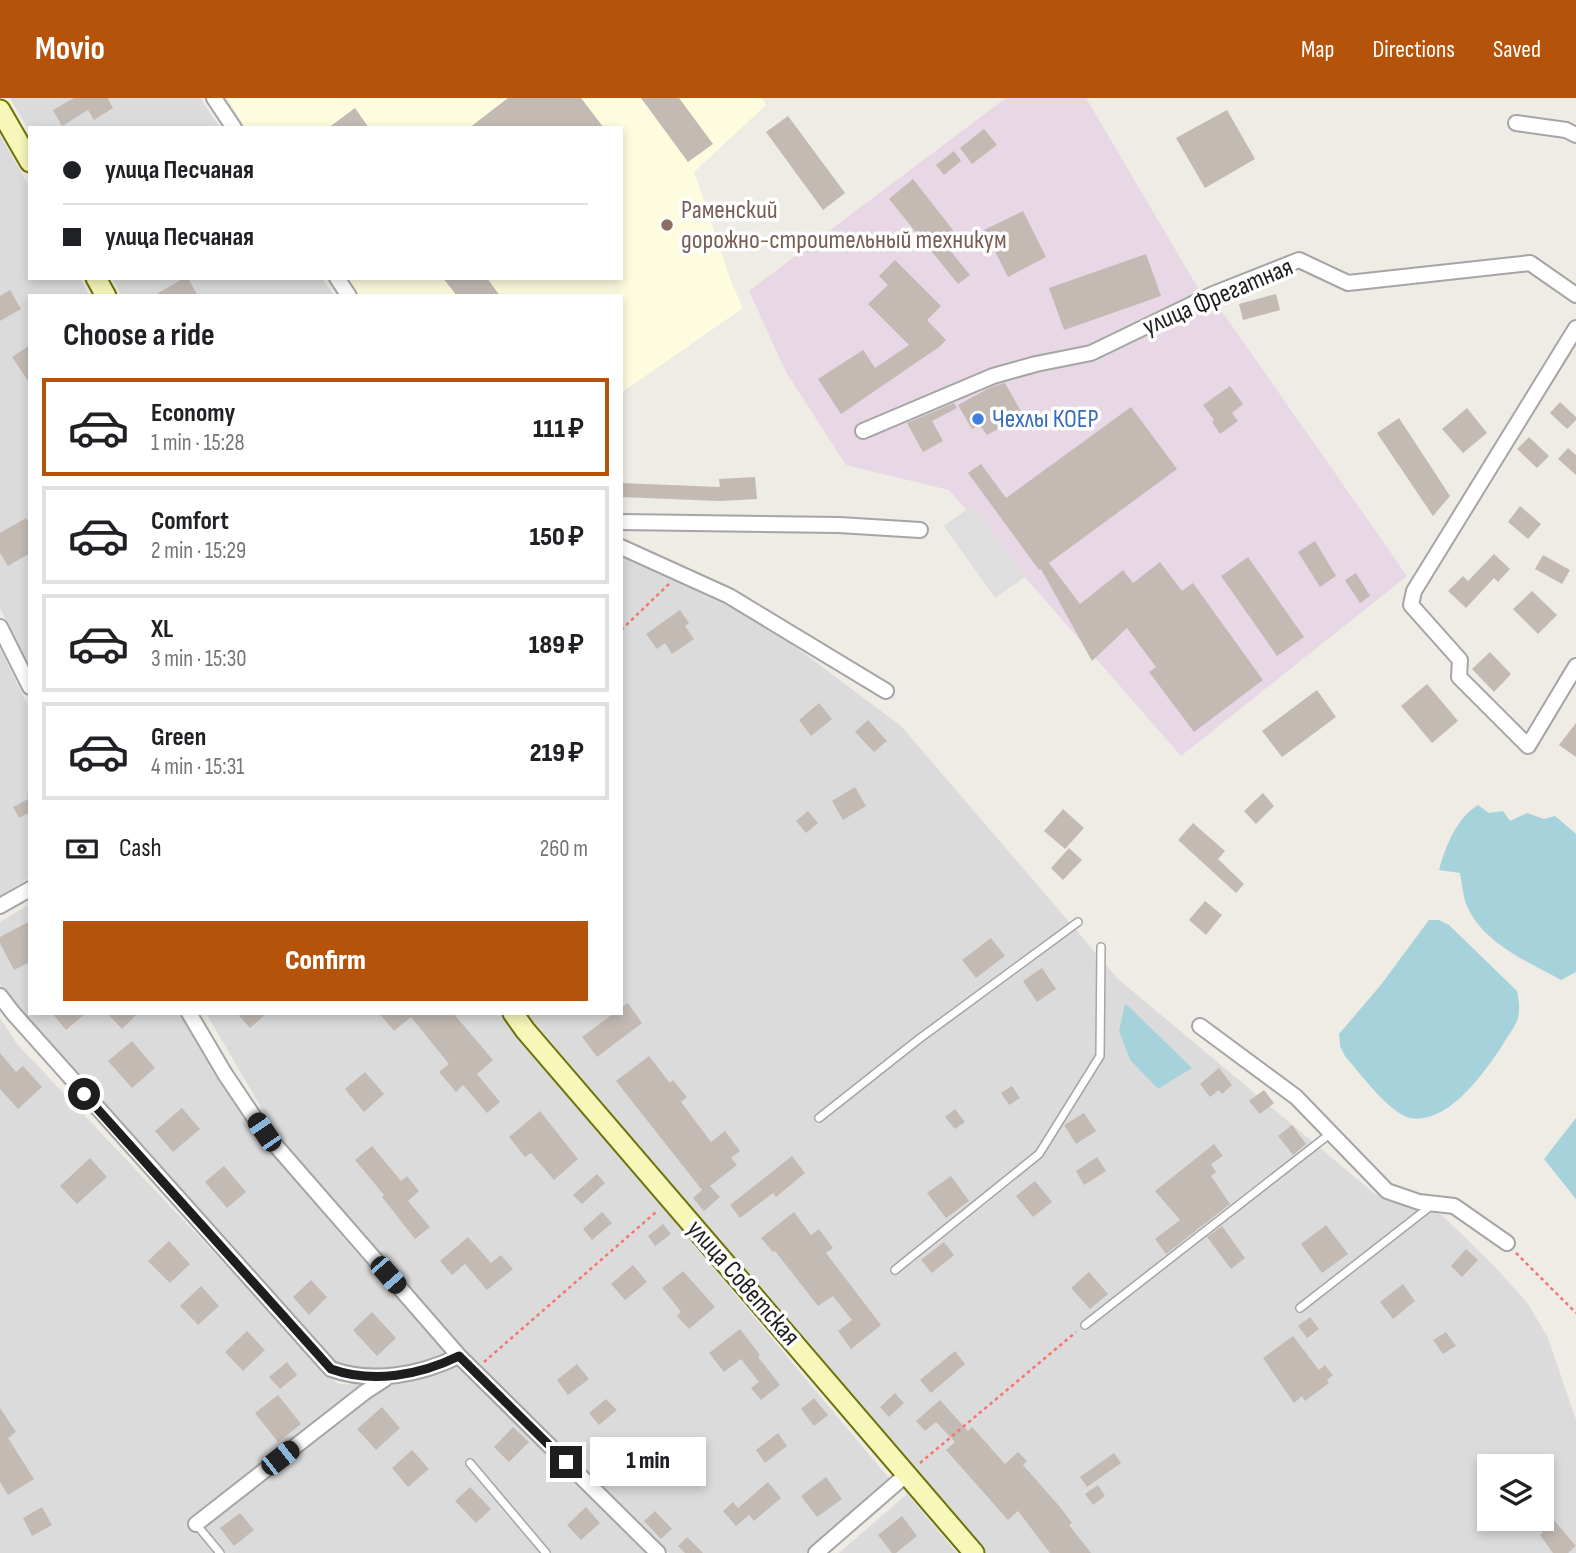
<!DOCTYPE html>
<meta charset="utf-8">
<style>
body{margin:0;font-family:"Sofia Sans Condensed",sans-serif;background:#f2f2f2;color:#202124;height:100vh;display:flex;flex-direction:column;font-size:26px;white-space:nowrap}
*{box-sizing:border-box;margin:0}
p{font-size:23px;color:#757577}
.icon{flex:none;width:38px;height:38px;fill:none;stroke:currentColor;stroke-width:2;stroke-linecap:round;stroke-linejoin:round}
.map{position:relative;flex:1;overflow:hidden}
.details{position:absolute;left:28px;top:196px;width:595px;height:721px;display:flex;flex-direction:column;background:#fff;border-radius:0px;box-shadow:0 4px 10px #0003}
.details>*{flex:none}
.top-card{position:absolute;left:28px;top:28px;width:595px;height:154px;border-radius:0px;box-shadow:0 4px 10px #0003;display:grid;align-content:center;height:154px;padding:0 35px;background:#fff}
.controls{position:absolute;left:1477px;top:1356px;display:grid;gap:14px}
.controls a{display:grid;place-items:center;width:77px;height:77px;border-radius:0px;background:#fff;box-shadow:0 4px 10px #0003;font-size:35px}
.end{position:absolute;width:32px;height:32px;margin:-16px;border:9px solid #1e1e1e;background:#fff;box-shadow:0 0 0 4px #fff}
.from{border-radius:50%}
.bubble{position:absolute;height:49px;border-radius:0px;background:#fff;box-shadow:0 4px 10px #0003;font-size:23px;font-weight:800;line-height:49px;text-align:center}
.car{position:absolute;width:21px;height:42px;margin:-21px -10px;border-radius:9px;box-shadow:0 0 5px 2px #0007;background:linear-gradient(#222 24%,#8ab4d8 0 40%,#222 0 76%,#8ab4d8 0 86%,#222 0)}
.top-card b{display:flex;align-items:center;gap:24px;height:66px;font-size:26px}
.top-card b+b{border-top:2px solid #e0e0e0}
.top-card i{width:18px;height:18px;background:#202124}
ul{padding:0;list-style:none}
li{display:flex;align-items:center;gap:21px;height:98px;margin:0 14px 10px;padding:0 21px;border:4px solid #e0e0e0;border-radius:0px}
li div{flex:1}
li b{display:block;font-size:26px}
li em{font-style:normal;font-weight:800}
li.active{border-color:#b45309}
li>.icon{width:63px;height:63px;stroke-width:1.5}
h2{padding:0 35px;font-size:32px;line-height:84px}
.pay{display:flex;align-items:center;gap:18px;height:77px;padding:0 35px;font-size:26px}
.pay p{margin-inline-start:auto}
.button{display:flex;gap:14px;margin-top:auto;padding:14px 35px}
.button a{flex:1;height:80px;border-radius:0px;background:#b45309;color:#fff;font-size:28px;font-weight:800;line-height:80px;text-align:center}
header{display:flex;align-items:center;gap:42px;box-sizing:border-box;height:98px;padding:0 35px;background:#b45309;color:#fff}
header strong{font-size:33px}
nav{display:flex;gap:38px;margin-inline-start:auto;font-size:24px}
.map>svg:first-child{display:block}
.residential{fill:#dcdbdb;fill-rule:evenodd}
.industrial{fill:#e8d7e5}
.education{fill:#fefcdf}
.parking{fill:#dedede}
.water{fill:#a6d2db}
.building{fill:#c3bab4}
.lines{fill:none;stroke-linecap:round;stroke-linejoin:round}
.lane-casing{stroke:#a5a5a5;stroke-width:10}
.street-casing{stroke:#a5a5a5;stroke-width:18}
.secondary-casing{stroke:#6c7208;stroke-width:23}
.path{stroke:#f5766f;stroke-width:2.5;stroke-dasharray:3.5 3.5;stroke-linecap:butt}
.lane{stroke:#fff;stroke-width:7}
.street{stroke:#fff;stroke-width:14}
.secondary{stroke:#f7f7ba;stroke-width:19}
.route{stroke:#1e1e1e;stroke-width:9}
.education-dot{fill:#8d6e63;stroke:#fff;stroke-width:2.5}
.shop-dot{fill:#3f7fe0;stroke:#fff;stroke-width:2.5}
.labels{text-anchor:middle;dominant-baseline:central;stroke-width:7;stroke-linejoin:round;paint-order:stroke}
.education-label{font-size:26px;fill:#785e54;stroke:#fff;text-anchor:start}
.street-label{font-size:26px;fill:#1e1e1e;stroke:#fff}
.shop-label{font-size:26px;fill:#366cbe;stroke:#fff;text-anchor:start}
</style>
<header>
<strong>Movio</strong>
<nav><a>Map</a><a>Directions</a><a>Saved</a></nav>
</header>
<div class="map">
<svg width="1576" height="1455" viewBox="0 0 1576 1455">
<rect width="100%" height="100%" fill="#efebe5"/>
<path class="residential" d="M 10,0 L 200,0 L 220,30 L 30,30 L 30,35 Z
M 0,37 L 30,90 L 30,180 L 80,180 L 90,198 L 30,198 L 30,573 L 0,510 Z
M 112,180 L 322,180 L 334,198 L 122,198 Z
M 621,459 L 761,523 L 901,628 L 1118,881 L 1375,1096 L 1442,1117 L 1496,1170 L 1528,1206 L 1548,1240 L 1576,1322 L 1576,1455 L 980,1455 L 527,915 L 621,915 ZM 1125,906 L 1158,991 L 1130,962 L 1119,933 ZM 1489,1368 L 1542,1368 L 1542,1421 L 1489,1421 Z
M 0,550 L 30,612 L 30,779 L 0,798 Z
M 30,806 L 30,915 L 183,915 L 279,1064 L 352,1150 L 450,1259 L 417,1268 L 366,1271 L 331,1263 L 21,918 L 0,886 L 0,824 Z
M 206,915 L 500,915 L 892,1384 L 806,1455 L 669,1455 L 473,1265 L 273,1030 Z
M 0,920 L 17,946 L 338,1286 L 396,1287 L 459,1267 L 653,1455 L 0,1455 Z
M 907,1396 L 957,1455 L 839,1455 Z"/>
<path class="industrial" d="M 1006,0 L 1086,0 L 1205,202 L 1209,200 L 1223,215 L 1407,478 L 1181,658 L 949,392 L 846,367 L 786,274 L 749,193 Z"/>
<path class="education" d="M 227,0 L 762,0 L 766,7 L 694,74 L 732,186 L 743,210 L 621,295 L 621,198 L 359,198 L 347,180 L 621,180 L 621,30 L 246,30 Z"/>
<path class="parking" d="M 973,407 L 1025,479 L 995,500 L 944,428 Z"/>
<path class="water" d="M 1478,707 L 1489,715 L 1503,713 L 1510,723 L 1527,715 L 1544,721 L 1555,718 L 1576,736 L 1576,874 L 1561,882 C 1527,863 1484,846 1467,808 C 1463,798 1462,786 1460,775 L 1439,772 C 1446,747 1456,721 1478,707 Z
M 1429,822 L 1439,822 L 1449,827 L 1517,893 C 1519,902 1520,910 1518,920 C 1515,929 1507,939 1502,948 C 1484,975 1448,1027 1410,1020 C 1389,1015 1360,975 1345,958 L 1340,948 L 1339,936 L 1380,888 Z
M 1125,905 L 1192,970 L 1158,991 L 1130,962 L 1119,933 Z
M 1576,1020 L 1576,1101 L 1544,1061 Z"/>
<path class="building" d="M 74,0 L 110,0 L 108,1 L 113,10 L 94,22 L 88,12 L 62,28 L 53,12 Z
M 508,0 L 581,0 L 604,30 L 469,30 Z
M 641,0 L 679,0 L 713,46 L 688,64 Z
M 355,10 L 369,30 L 328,30 Z
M 1227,12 L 1255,61 L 1205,90 L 1176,40 Z
M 788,18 L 845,95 L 823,112 L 766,34 Z
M 984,31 L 997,47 L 972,66 L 960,50 Z
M 954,53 L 961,63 L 944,77 L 936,67 Z
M 913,81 L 960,141 L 948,150 L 970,177 L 958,186 L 889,101 Z
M 1023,113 L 1046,159 L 1008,179 L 984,132 Z
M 1146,156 L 1161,198 L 1064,232 L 1049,190 Z
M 895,162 L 941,208 L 927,222 L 946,242 L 939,249 L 841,316 L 818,281 L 863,252 L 875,270 L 909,247 L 868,206 L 888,187 L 879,178 Z
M 184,180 L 188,180 L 198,198 L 153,198 Z
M 443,180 L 487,180 L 500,198 L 457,198 Z
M 10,192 L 21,211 L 0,223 L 0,198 Z
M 1276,196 L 1280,212 L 1243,222 L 1239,206 Z
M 30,247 L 30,286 L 12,259 Z
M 1005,285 L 1023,317 L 987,337 L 980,327 L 972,331 L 958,307 L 991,289 Z
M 1230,288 L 1243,306 L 1232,315 L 1238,323 L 1220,336 L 1212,324 L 1214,322 L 1203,307 Z
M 1560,304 L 1576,319 L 1576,322 L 1567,331 L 1550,315 Z
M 954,305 L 957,310 L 932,323 L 943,343 L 923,354 L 907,325 Z
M 1131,309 L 1177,371 L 1049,465 L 1080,506 L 1123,472 L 1133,485 L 1160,464 L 1182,493 L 1193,485 L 1263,582 L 1194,634 L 1149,574 L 1156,569 L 1127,530 L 1092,563 L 1041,471 L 1039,472 L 968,375 L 981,366 L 1006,400 Z
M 1467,310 L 1487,335 L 1463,355 L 1442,331 Z
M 1399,320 L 1450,398 L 1433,418 L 1377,335 Z
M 1529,339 L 1549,358 L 1537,370 L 1517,351 Z
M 1568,350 L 1576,357 L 1576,377 L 1558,361 Z
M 755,379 L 757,401 L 720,403 L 621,399 L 621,385 L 720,389 L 719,381 Z
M 1520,408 L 1541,426 L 1528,441 L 1508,424 Z
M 26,420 L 30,426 L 30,455 L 8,468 L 0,455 L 0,435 Z
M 1315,443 L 1336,478 L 1320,489 L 1298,454 Z
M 1494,456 L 1510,471 L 1498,484 L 1494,480 L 1466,510 L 1448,493 L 1463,478 L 1468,483 Z
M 1543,457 L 1570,472 L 1562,486 L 1535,471 Z
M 1248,459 L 1304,539 L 1277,558 L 1221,478 Z
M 1356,475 L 1370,498 L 1360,505 L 1345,482 Z
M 1532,493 L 1557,517 L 1538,536 L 1513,511 Z
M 680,512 L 689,525 L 685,528 L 694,541 L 672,556 L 665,545 L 657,551 L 646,536 Z
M 1490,554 L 1511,576 L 1494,594 L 1472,571 Z
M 1427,586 L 1458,623 L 1432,645 L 1401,608 Z
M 1317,592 L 1336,619 L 1282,659 L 1262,633 Z
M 819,605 L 832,621 L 811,638 L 799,622 Z
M 868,622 L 887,643 L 874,654 L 855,634 Z
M 1576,625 L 1576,659 L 1559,647 Z
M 855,689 L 866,708 L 843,722 L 832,703 Z
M 1263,695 L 1274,708 L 1256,726 L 1244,713 Z
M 30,700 L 30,714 L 19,720 L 13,709 Z
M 1063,711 L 1084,730 L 1065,751 L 1044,733 Z
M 808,713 L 818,725 L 806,735 L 796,723 Z
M 1193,725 L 1225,753 L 1218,761 L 1244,786 L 1236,795 L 1178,742 Z
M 1069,750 L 1082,762 L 1063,782 L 1051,770 Z
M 1205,803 L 1222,817 L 1206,837 L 1189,822 Z
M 30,823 L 30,864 L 14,872 L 0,845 L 0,839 Z
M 991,840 L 1005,858 L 976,880 L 962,862 Z
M 1042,870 L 1056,891 L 1037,904 L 1023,883 Z
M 628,905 L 642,925 L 597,959 L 582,939 L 614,915 L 621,915 L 621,910 Z
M 52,915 L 86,915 L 66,932 Z
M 107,915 L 138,915 L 122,931 Z
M 237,915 L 267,915 L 250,930 Z
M 379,915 L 453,915 L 493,962 L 477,976 L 500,1004 L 487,1015 L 463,987 L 456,994 L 439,974 L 449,966 L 411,919 L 394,933 Z
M 132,943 L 155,970 L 132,990 L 108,963 Z
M 0,955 L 16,974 L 23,968 L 42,989 L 18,1011 L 0,991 Z
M 649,958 L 670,985 L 673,982 L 687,999 L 681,1004 L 711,1044 L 725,1033 L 740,1053 L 731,1060 L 737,1067 L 710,1088 L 720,1099 L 704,1113 L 693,1100 L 702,1092 L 616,983 Z
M 1219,970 L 1232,987 L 1222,996 L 1219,992 L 1210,999 L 1200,986 Z
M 365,974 L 384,996 L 364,1014 L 345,991 Z
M 1012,988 L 1020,1000 L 1009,1007 L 1001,995 Z
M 1264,992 L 1274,1005 L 1260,1016 L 1249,1003 Z
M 182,1010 L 200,1031 L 173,1054 L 155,1033 Z
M 955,1011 L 965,1024 L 955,1031 L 945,1019 Z
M 540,1013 L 578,1061 L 554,1082 L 531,1055 L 525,1059 L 509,1039 Z
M 1084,1015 L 1096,1033 L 1076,1046 L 1064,1027 Z
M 1292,1027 L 1306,1046 L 1293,1057 L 1278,1038 Z
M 1214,1046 L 1223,1058 L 1211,1066 L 1216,1074 L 1211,1078 L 1230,1106 L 1166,1156 L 1155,1141 L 1180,1122 L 1155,1093 Z
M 372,1048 L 401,1083 L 407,1078 L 419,1093 L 408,1103 L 430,1129 L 415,1141 L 382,1099 L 384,1097 L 355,1062 Z
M 792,1058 L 805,1075 L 776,1099 L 773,1095 L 740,1120 L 730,1107 Z
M 1097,1059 L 1106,1073 L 1084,1087 L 1076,1073 Z
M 90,1060 L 107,1079 L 77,1106 L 60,1088 Z
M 224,1068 L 246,1094 L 227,1110 L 205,1084 Z
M 597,1076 L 605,1085 L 582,1106 L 573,1097 Z
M 951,1078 L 969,1103 L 946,1120 L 927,1095 Z
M 1035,1083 L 1052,1104 L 1033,1119 L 1016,1098 Z
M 602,1114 L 612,1125 L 592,1142 L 583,1131 Z
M 794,1114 L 811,1137 L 819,1131 L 833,1150 L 826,1155 L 881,1227 L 851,1251 L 838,1233 L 852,1222 L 833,1198 L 818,1208 L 775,1153 L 773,1154 L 761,1140 Z
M 663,1126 L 671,1136 L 655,1148 L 648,1138 Z
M 1326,1127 L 1348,1156 L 1322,1175 L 1301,1146 Z
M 1222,1128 L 1245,1160 L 1231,1171 L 1207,1139 Z
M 468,1139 L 491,1165 L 501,1157 L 513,1171 L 487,1192 L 465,1166 L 452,1177 L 440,1163 Z
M 169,1143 L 190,1166 L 170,1185 L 148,1163 Z
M 944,1144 L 954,1157 L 932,1175 L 921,1162 Z
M 1466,1151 L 1478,1162 L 1462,1179 L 1451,1168 Z
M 633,1167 L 647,1184 L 625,1202 L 611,1186 Z
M 683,1173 L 715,1209 L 689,1231 L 677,1218 L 681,1214 L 662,1190 Z
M 1089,1174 L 1108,1196 L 1090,1211 L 1071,1190 Z
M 311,1182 L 327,1199 L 309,1217 L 293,1199 Z
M 1403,1186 L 1415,1203 L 1393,1221 L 1380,1204 Z
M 201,1188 L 219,1208 L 198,1227 L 180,1208 Z
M 372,1214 L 396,1240 L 377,1258 L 353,1232 Z
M 1310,1219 L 1319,1231 L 1307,1240 L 1298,1228 Z
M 740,1231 L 760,1257 L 758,1259 L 780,1287 L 761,1302 L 751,1290 L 759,1284 L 741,1261 L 724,1274 L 709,1255 Z
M 247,1233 L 265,1252 L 243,1273 L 225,1254 Z
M 1446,1234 L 1456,1248 L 1443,1256 L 1433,1242 Z
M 1293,1238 L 1319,1272 L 1325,1267 L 1333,1277 L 1327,1282 L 1329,1285 L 1305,1303 L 1302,1298 L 1294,1305 L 1263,1260 Z
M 955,1253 L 965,1266 L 931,1295 L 920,1282 Z
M 287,1264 L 297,1277 L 280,1291 L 269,1279 Z
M 577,1266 L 589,1281 L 568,1297 L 557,1282 Z
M 895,1295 L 904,1305 L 889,1319 L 880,1309 Z
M 278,1297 L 301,1326 L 278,1344 L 255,1315 Z
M 814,1300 L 828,1317 L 814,1328 L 801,1311 Z
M 606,1301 L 617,1312 L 599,1327 L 589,1315 Z
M 940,1302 L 968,1333 L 972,1329 L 1005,1366 L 1018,1354 L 1027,1363 L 1023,1367 L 1060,1409 L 1072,1425 L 1069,1427 L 1091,1455 L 1050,1455 L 1018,1413 L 1008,1422 L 946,1352 L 955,1344 L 936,1324 L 925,1333 L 916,1323 Z
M 382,1309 L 400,1330 L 376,1352 L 357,1331 Z
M 0,1310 L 16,1334 L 8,1340 L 34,1381 L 8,1397 L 0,1384 Z
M 513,1329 L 529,1344 L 509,1364 L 494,1349 Z
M 778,1335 L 787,1348 L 765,1365 L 756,1352 Z
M 412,1352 L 429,1371 L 408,1389 L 392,1370 Z
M 1114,1355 L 1121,1365 L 1087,1389 L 1080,1379 Z
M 826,1379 L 842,1401 L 817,1419 L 801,1398 Z
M 768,1384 L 781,1400 L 754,1423 L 749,1417 L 736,1428 L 723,1413 L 733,1404 L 738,1410 Z
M 1098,1387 L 1105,1398 L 1093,1407 L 1085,1396 Z
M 470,1389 L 491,1411 L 476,1425 L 455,1403 Z
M 1542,1408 L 1576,1448 L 1568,1455 L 1553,1455 L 1540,1437 L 1543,1435 L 1531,1421 L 1542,1421 Z
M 42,1409 L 52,1427 L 32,1438 L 23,1420 Z
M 586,1409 L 600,1425 L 581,1442 L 567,1427 Z
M 655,1413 L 672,1431 L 661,1441 L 644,1423 Z
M 240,1415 L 254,1432 L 234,1448 L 220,1430 Z
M 902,1418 L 917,1438 L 896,1455 L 892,1455 L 878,1437 Z
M 687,1439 L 703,1455 L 685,1455 L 678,1448 Z"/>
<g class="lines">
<g class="lane-casing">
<path id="lane" d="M 819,1020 L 919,941 L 1078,824
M 895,1172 L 1039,1056 L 1100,958 L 1101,849
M 1300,1210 L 1432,1107
M 1085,1227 L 1331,1035
M 470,1365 L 546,1455
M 196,1426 L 220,1455"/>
</g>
<g class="street-casing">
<path id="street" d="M 214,0 L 234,30
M 1516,25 L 1566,32 L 1576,37
M 337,180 L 349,198
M 1576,230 L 1414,493 L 1411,507 L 1460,562 L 1459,579 L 1528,648 L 1576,568
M 863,333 L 993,278 L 1036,266 L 1091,255 L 1213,196 L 1299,162 L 1348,185 L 1530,165 L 1576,197
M 621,424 L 839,427 L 920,432
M 621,449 L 729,498 L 886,593
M 0,529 L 30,589
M 0,808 L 30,791
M 0,898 L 13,915 L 331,1271 C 373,1286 420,1277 459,1258 L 658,1455
M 189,915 L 225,976 L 264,1034 L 459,1258
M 1200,928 L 1296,999 L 1387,1093 L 1419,1104 L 1454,1108 L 1507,1145
M 196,1426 L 365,1294 L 385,1281
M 816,1455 L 907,1376"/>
</g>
<g class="secondary-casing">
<path id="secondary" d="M 0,12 L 30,64
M 96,180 L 106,198
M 513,915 L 525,932 L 974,1455"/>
</g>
<path class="path" d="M 621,532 L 669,486
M 1516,1155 L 1576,1215
M 484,1264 L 656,1114
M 920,1365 L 1076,1234"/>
<use href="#lane" class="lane"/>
<use href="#street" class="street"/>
<use href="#secondary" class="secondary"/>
</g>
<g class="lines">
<path class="route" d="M 84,996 L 331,1271 C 373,1286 420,1277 459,1258 L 566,1364"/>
</g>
<circle class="education-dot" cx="667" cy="127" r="7"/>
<circle class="shop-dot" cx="978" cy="321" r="7"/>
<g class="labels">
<g class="education-label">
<text x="681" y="112">Раменский<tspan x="681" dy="30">дорожно-строительный техникум</tspan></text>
</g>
<g class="street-label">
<text transform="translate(1218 199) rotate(-23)">улица Фрегатная</text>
<text transform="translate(743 1185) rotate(49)">улица Советская</text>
</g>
<g class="shop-label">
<text x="992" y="321">Чехлы КОЕР</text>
</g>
</g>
</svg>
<div class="controls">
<a><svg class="icon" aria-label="layers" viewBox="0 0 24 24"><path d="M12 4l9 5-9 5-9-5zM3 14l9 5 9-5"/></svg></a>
</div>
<i class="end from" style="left:84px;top:996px"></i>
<i class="end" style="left:566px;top:1364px"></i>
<div class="bubble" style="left:590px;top:1339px;width:116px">1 min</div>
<i class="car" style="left:264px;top:1034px;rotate:326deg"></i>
<i class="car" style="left:388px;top:1177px;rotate:139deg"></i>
<i class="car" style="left:280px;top:1360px;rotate:52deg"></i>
<div class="top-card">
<b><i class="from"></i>улица Песчаная</b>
<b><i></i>улица Песчаная</b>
</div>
<section class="details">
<h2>Choose a ride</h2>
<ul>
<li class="active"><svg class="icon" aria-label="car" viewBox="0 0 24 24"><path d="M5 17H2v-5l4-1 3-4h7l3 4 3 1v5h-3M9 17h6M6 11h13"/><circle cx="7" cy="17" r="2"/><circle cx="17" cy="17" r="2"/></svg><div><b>Economy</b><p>1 min · 15:28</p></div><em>111 ₽</em></li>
<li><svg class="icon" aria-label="car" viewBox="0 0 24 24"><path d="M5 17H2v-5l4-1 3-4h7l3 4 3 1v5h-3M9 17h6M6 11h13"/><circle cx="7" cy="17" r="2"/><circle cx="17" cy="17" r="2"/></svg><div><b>Comfort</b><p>2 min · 15:29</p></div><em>150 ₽</em></li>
<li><svg class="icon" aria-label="car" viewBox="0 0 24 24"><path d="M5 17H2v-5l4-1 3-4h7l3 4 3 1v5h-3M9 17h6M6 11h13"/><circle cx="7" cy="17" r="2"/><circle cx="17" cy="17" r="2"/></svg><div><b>XL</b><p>3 min · 15:30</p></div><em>189 ₽</em></li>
<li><svg class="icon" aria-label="car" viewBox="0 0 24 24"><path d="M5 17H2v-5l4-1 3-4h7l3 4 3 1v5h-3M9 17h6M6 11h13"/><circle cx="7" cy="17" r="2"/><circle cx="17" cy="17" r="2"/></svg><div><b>Green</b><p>4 min · 15:31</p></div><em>219 ₽</em></li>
</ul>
<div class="pay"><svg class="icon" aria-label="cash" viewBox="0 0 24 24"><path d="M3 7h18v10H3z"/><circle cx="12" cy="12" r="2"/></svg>Cash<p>260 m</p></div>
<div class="button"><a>Confirm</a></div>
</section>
</div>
